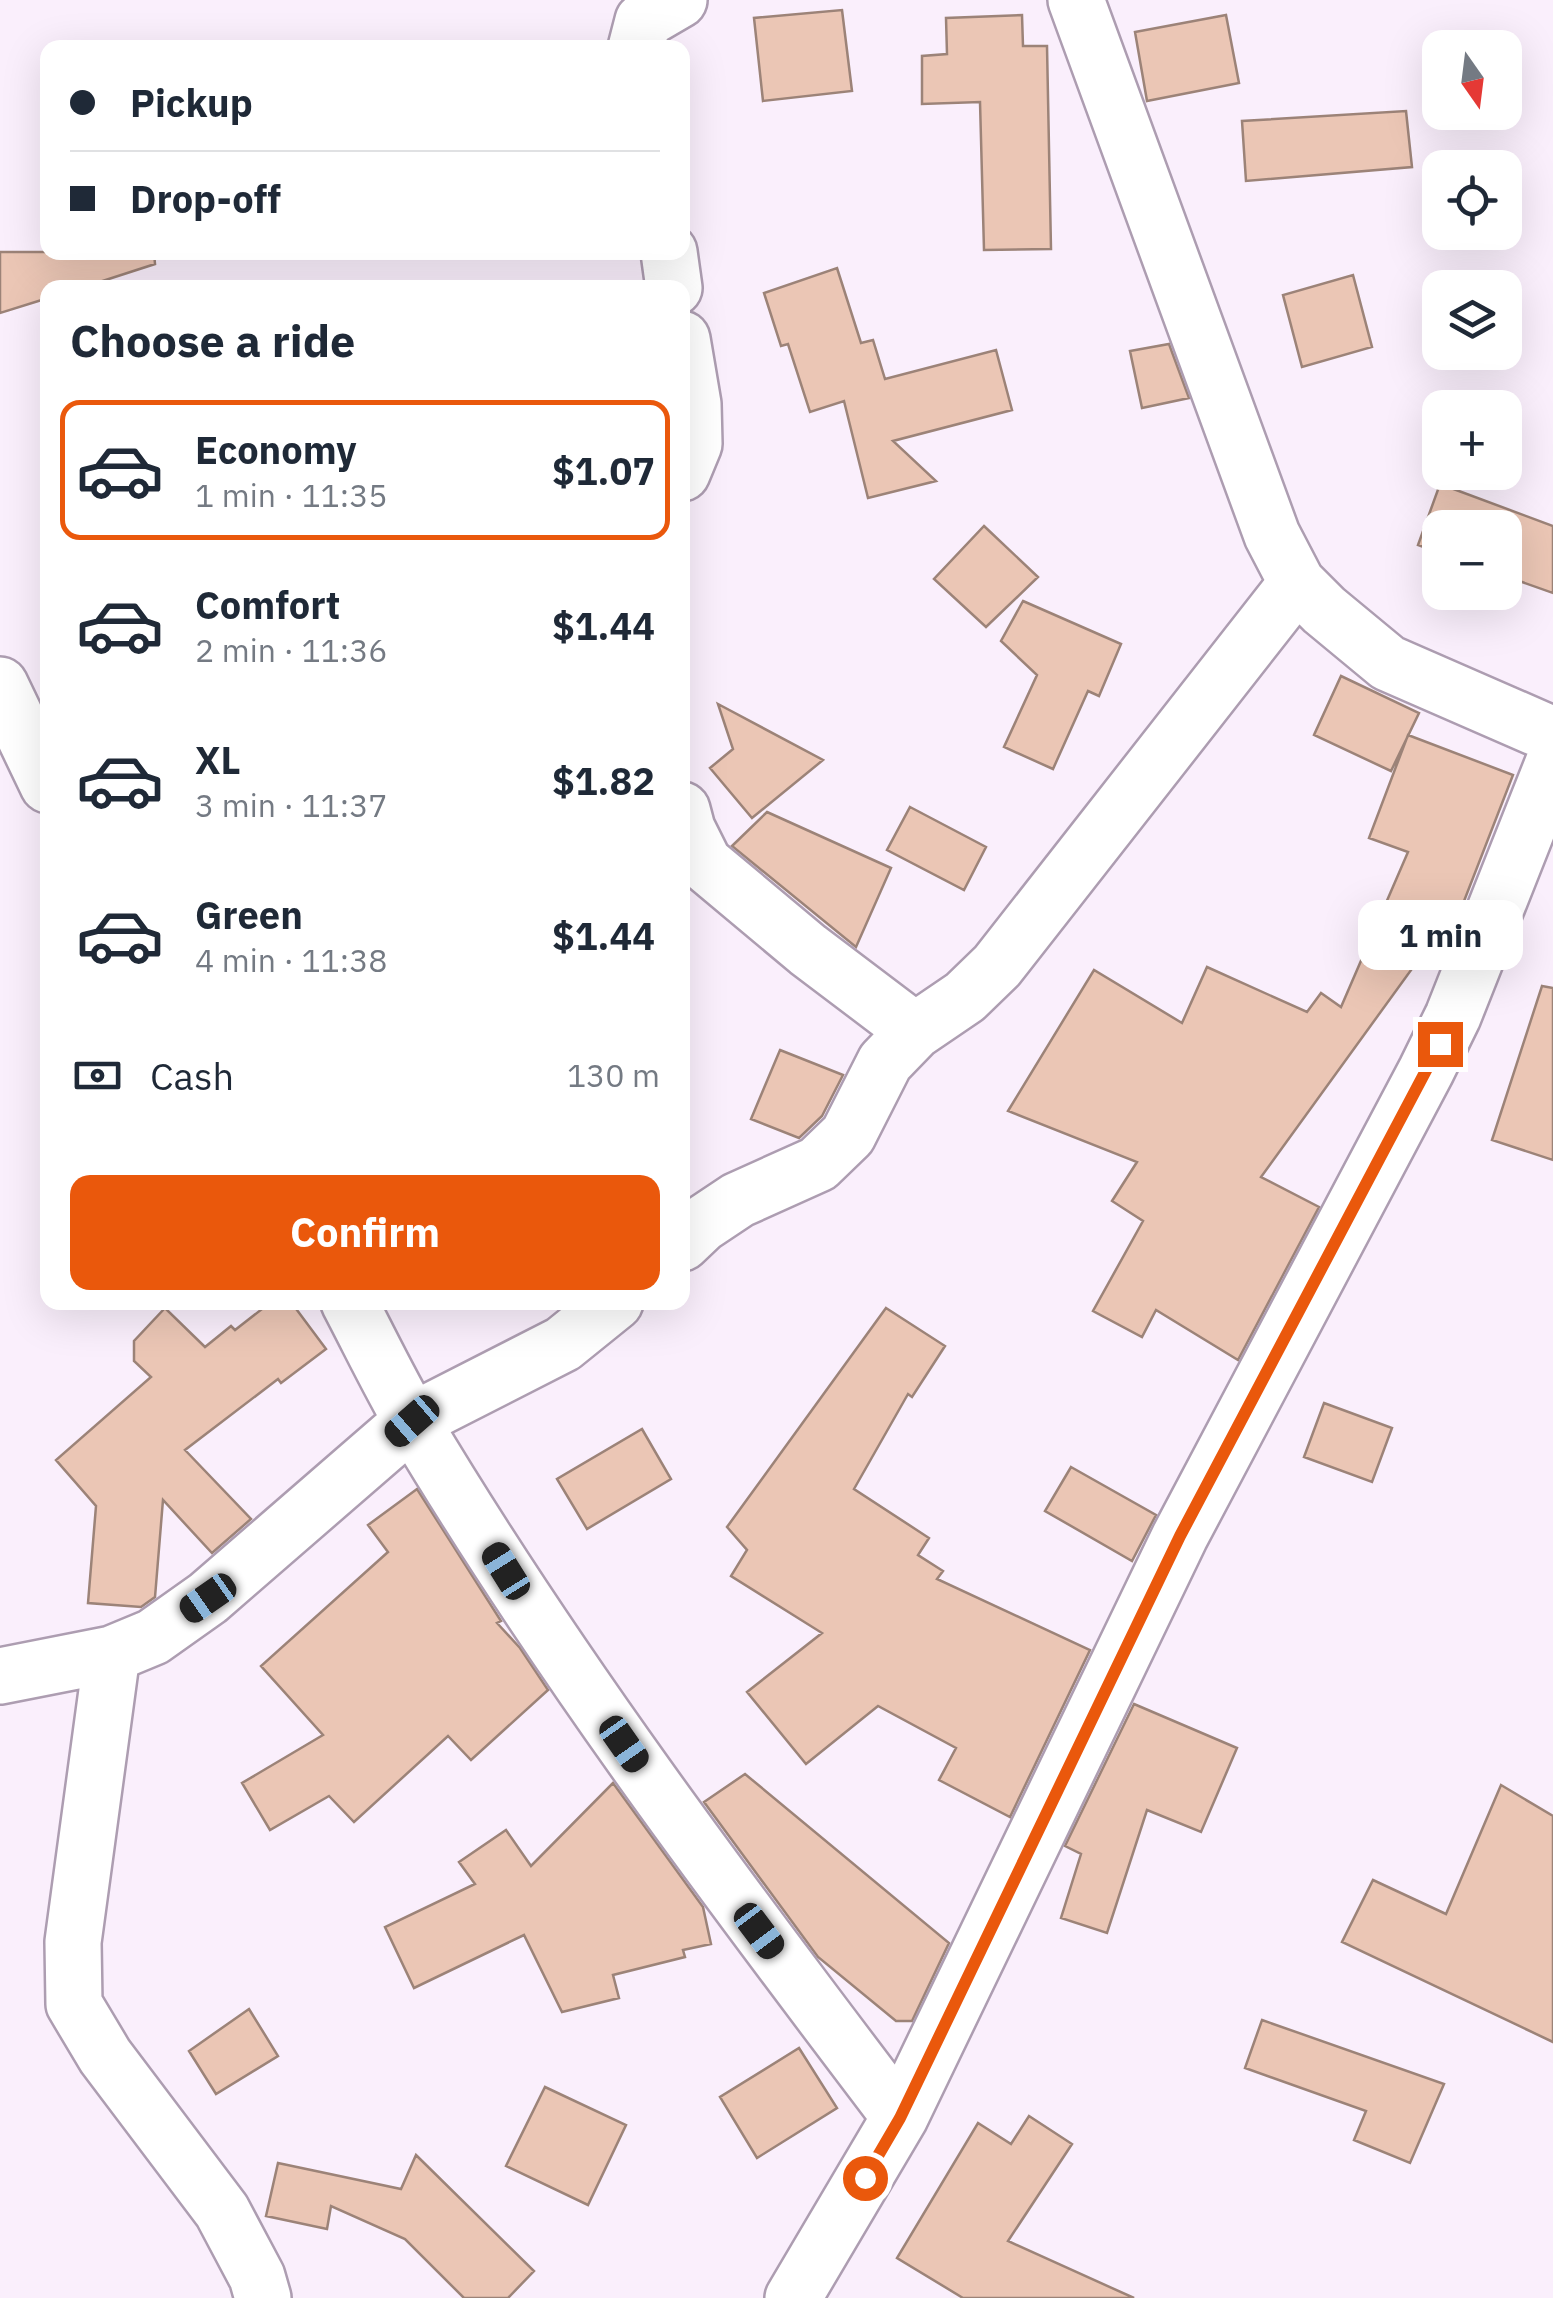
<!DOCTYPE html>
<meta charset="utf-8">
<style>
body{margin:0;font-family:"IBM Plex Sans",sans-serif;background:#f2f2f3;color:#1f2937;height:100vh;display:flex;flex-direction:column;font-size:38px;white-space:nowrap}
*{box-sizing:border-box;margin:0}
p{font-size:32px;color:#747a83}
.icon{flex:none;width:55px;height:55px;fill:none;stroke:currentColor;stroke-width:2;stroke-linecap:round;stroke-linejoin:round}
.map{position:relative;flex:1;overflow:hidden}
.panel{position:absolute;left:40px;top:280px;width:650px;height:1030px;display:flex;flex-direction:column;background:#fff;border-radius:20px;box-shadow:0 10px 40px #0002}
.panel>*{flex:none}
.top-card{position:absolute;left:40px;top:40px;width:650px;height:220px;border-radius:20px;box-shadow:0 10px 40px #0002;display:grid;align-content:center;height:220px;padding:0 30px;background:#fff}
.needle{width:65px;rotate:166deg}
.buttons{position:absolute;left:1422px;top:30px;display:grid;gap:20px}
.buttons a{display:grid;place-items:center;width:100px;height:100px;border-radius:20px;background:#fff;box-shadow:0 10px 40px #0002;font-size:50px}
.end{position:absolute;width:45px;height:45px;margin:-22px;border:12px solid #ea580c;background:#fff;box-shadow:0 0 0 5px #fff}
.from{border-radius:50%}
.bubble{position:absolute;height:70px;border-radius:20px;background:#fff;box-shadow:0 10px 40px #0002;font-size:32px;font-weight:700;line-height:70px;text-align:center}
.car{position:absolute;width:30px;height:60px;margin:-30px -15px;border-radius:12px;box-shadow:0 0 8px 2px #0007;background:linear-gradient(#222 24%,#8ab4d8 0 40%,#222 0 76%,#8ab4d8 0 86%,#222 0)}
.top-card b{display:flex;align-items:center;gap:35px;height:95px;font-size:38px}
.top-card b+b{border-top:2px solid #e0e1e3}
.top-card i{width:25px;height:25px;background:#1f2937}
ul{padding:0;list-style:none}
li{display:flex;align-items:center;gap:30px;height:140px;margin:0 20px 15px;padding:0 10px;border:5px solid transparent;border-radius:20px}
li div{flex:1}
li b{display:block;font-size:38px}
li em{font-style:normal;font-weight:700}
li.selected{border-color:#ea580c}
li>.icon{width:90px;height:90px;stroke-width:1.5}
h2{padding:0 30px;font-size:45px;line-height:120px}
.pay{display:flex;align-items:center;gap:25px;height:110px;padding:0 30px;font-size:38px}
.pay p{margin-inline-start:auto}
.primary-button{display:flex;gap:20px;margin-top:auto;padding:20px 30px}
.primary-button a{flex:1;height:115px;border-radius:20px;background:#ea580c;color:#fff;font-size:40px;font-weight:700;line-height:115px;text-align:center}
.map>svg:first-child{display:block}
.building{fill:#ebc6b5;stroke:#9c8378;stroke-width:2.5}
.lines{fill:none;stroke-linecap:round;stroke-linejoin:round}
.street-casing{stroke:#ad9db1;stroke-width:60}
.street{stroke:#fff;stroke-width:55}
.route{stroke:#ea580c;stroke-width:12}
</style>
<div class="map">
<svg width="1553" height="2298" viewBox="0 0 1553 2298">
<rect width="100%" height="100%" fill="#faeffc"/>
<path class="building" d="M 842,10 L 852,91 L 763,101 L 754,18 Z
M 1022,15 L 1023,46 L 1047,46 L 1051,249 L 984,250 L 980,102 L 922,104 L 922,56 L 947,54 L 946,18 Z
M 1226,15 L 1239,83 L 1147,101 L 1135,32 Z
M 1406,111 L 1412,167 L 1246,181 L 1242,121 Z
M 0,252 L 154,252 L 155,264 L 81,288 L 48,288 L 48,298 L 0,313 Z
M 837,268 L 861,343 L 873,340 L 885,379 L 996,350 L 1012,410 L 893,441 L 936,481 L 868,498 L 844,401 L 810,412 L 788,344 L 781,346 L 764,293 Z
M 1353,275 L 1372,347 L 1302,367 L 1283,295 Z
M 1169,344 L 1189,398 L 1142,408 L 1130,351 Z
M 1440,484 L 1553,526 L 1553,593 L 1505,576 L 1505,528 L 1440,528 L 1440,553 L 1418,545 Z
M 984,526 L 1038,577 L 986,627 L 934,579 Z
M 1023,601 L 1121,644 L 1099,696 L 1088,691 L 1053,769 L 1004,747 L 1037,675 L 1001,641 Z
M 1341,676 L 1419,713 L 1391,771 L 1314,735 Z
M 718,704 L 823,760 L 752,818 L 710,768 L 733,749 Z
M 1408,735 L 1513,775 L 1438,968 L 1419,959 L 1261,1177 L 1319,1207 L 1238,1360 L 1156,1310 L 1142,1337 L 1093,1311 L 1143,1221 L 1112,1201 L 1137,1162 L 1008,1111 L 1094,970 L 1182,1023 L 1207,967 L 1307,1012 L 1321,993 L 1341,1007 L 1408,852 L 1369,838 Z
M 910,807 L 986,847 L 964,890 L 887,850 Z
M 767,812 L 891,868 L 856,947 L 732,846 Z
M 1542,986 L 1553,988 L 1553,1160 L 1492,1140 Z
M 780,1050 L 843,1075 L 822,1116 L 799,1138 L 751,1119 Z
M 271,1302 L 291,1302 L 326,1349 L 281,1383 L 278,1379 L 185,1450 L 251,1519 L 212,1553 L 163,1500 L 155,1597 L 141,1607 L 88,1603 L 96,1506 L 56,1460 L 151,1377 L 134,1361 L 134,1341 L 165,1308 L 205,1347 L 231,1326 L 235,1330 Z
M 886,1308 L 945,1346 L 912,1397 L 908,1394 L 854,1489 L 929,1538 L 918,1555 L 943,1571 L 937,1579 L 1090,1650 L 1010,1817 L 939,1780 L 956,1748 L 878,1706 L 806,1764 L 747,1692 L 822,1633 L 731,1576 L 747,1550 L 727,1527 Z
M 1324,1403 L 1392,1428 L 1372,1482 L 1304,1457 Z
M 642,1429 L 671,1479 L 587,1529 L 557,1479 Z
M 1071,1467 L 1156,1515 L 1132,1561 L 1045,1511 Z
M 417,1489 L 501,1621 L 497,1623 L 520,1648 L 548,1690 L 471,1760 L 448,1736 L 354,1822 L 329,1796 L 270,1830 L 242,1783 L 323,1735 L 261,1666 L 388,1552 L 368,1525 Z
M 1134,1704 L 1237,1748 L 1201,1832 L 1147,1810 L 1107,1933 L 1061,1918 L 1081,1854 L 1065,1846 Z
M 745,1774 L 949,1943 L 912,2021 L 896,2021 L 818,1957 L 704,1802 Z
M 613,1783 L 703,1907 L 711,1944 L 683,1950 L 685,1957 L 613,1975 L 619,1998 L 562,2012 L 524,1935 L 414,1988 L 385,1927 L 475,1884 L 459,1862 L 506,1830 L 531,1866 Z
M 1501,1785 L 1553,1816 L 1553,2042 L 1342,1942 L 1373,1880 L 1446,1914 Z
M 249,2009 L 278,2056 L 216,2094 L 189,2051 Z
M 1262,2020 L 1444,2084 L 1410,2163 L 1354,2140 L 1366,2111 L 1245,2068 Z
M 799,2048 L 837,2108 L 757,2158 L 720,2097 Z
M 545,2087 L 626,2125 L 588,2205 L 506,2166 Z
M 1029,2116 L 1072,2144 L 1008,2241 L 1134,2298 L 963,2298 L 897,2258 L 978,2123 L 1011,2144 Z
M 416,2155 L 534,2271 L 508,2298 L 464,2298 L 405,2239 L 331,2206 L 327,2229 L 266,2216 L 278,2163 L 401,2189 Z"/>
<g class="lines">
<g class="street-casing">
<path id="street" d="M 1076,0 L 1272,535 L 1297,583 L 1324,610 L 1388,663 L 1553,735
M 636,48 L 643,21 L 679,0
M 669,252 L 674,288
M 682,339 L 693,404 L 694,444 L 682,473
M 0,685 L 48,785
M 682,810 L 687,829 L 704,863 L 808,950 L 915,1031
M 682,1243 L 702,1224 L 738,1200 L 818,1164 L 848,1135 L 885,1062 L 915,1031 L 965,997 L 997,966 L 1297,583
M 349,1302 C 370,1342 390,1384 413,1423 C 558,1666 729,1892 900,2117
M 112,1654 L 73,1942 L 74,2004 L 105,2056 L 222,2211 L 257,2277 L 263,2298
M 0,1676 L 112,1654 L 153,1637 L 208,1598 L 412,1421 L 563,1344 L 615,1302
M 793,2298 L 900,2117 L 1180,1536 L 1426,1071 L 1453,1016 L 1553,764"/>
</g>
<use href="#street" class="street"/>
</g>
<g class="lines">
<path class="route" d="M 865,2178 L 900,2118 L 1180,1536 L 1440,1044"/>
</g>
</svg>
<div class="buttons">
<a><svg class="needle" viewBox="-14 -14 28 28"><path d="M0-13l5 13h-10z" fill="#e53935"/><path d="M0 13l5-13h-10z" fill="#747a83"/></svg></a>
<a><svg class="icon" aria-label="locate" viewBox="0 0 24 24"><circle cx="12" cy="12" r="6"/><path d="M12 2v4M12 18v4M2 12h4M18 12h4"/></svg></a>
<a><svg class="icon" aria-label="layers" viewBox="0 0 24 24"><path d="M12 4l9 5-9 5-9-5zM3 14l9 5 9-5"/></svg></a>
<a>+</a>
<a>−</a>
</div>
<i class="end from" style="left:865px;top:2178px"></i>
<i class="end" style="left:1440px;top:1044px"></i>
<div class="bubble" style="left:1358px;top:900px;width:165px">1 min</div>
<i class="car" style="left:412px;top:1421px;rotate:229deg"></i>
<i class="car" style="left:506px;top:1571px;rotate:328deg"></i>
<i class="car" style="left:208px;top:1598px;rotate:235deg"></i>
<i class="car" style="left:624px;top:1744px;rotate:145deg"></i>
<i class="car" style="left:759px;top:1931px;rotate:143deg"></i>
<div class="top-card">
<b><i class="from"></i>Pickup</b>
<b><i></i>Drop-off</b>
</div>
<section class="panel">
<h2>Choose a ride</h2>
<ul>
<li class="selected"><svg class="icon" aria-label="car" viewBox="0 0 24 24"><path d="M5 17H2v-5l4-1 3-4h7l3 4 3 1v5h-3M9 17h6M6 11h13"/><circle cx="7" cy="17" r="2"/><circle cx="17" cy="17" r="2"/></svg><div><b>Economy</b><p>1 min · 11:35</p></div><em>$1.07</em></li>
<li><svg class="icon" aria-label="car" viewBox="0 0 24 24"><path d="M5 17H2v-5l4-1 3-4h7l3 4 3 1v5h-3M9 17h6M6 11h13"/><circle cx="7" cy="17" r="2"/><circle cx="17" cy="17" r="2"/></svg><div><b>Comfort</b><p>2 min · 11:36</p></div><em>$1.44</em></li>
<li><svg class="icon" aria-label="car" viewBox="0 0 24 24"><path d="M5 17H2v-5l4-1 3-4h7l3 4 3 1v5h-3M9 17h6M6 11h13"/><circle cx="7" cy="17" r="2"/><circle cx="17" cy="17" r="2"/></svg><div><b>XL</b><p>3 min · 11:37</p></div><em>$1.82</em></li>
<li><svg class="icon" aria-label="car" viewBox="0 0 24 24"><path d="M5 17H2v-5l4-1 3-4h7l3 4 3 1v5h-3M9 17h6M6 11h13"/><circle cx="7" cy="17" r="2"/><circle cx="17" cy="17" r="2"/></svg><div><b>Green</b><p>4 min · 11:38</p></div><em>$1.44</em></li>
</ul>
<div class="pay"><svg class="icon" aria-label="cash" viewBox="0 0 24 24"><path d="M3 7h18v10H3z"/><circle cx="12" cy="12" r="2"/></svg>Cash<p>130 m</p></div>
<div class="primary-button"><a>Confirm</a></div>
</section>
</div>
